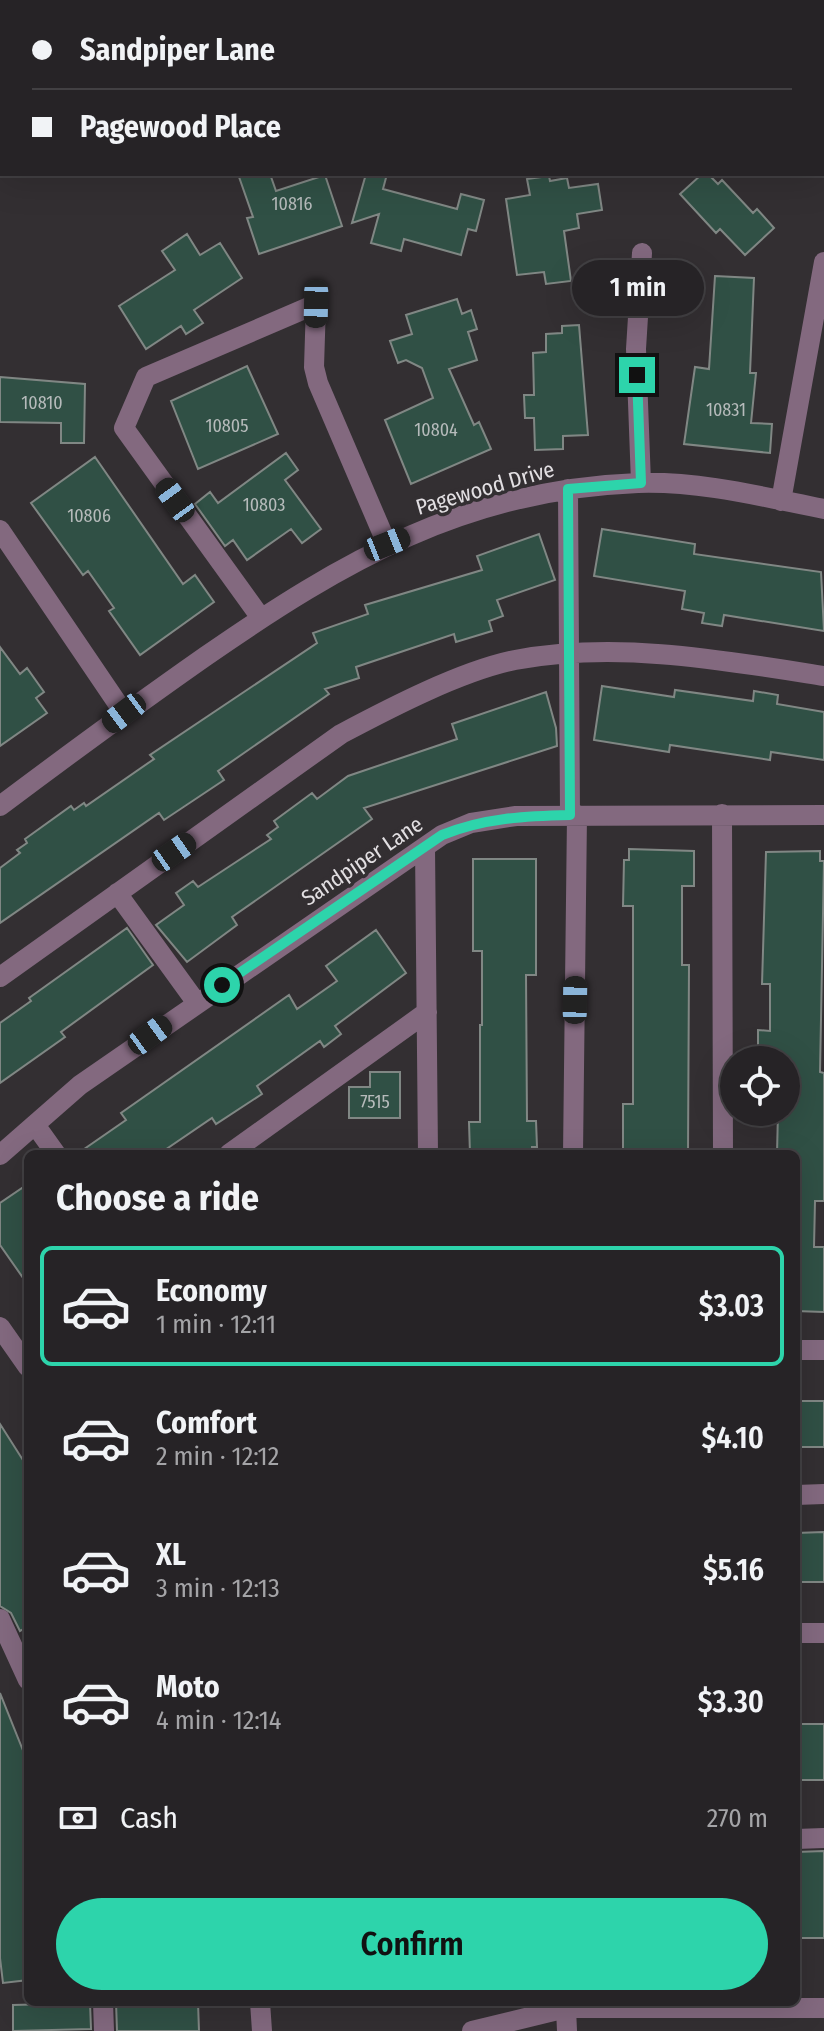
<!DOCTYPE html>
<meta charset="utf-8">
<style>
body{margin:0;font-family:"Fira Sans Condensed",sans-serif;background:#322f32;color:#f1f3f6;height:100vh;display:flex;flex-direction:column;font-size:30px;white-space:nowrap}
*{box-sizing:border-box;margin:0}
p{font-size:26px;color:#a4a4a7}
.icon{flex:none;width:44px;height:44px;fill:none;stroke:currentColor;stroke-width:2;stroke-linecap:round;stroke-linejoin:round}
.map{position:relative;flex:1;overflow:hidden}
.drawer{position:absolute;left:24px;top:1150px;width:776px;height:856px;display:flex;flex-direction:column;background:#262326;border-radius:12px;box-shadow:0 8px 32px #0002,0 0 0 2px #424043}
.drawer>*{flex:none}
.banner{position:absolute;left:0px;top:0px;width:824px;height:176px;box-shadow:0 8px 32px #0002,0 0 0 2px #424043;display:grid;align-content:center;height:176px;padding:0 32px;background:#262326}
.tools{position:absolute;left:720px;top:1046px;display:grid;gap:16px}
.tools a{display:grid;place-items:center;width:80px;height:80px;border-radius:50%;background:#262326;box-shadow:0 8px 32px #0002,0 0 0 2px #424043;font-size:40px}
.end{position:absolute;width:36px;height:36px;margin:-18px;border:10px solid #2dd4ab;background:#111;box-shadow:0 0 0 4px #111}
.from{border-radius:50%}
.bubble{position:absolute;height:56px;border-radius:28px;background:#262326;box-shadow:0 8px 32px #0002,0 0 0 2px #424043;font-size:26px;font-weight:600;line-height:56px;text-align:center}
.car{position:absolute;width:24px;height:48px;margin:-24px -12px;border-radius:10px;box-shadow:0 0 6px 2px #0007;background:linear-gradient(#222 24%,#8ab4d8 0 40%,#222 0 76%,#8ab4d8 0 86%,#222 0)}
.banner b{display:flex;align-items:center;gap:28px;height:76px;font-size:30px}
.banner b+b{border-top:2px solid #424043}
.banner i{width:20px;height:20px;background:#f1f3f6}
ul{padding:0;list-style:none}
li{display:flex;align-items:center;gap:24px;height:120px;margin:0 16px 12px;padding:0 16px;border:4px solid transparent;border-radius:12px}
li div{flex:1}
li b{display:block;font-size:30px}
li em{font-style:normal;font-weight:600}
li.selected{border-color:#2dd4ab}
li>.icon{width:72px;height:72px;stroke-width:1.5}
h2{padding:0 32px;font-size:36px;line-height:96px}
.pay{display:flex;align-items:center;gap:20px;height:88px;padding:0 32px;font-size:30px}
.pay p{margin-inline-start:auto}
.cta{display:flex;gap:16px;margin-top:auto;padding:16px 32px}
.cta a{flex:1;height:92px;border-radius:48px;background:#2dd4ab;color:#111;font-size:32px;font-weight:600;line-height:92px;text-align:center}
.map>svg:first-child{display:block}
.building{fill:#305045;stroke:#808784;stroke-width:2}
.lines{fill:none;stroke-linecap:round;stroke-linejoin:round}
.minor{stroke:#83697f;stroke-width:20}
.route{stroke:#2dd4ab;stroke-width:10}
.labels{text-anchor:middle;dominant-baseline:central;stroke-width:7;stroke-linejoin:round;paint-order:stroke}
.number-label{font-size:18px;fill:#b6bbbb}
.street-label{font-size:22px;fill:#e2dfe2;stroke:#332f32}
</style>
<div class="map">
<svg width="824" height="2031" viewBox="0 0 824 2031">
<rect width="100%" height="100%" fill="#332f32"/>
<path class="building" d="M 238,174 L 270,174 L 276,191 L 325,175 L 342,226 L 259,254 L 247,218 L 253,217 Z
M 366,174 L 387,174 L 383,189 L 457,209 L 461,194 L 484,200 L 476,231 L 468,229 L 461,255 L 404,239 L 401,251 L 371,243 L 379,214 L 352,223 Z
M 702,174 L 708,174 L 718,184 L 722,180 L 753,213 L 757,209 L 774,228 L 745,255 L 720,229 L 716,233 L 680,194 Z
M 549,176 L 550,181 L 567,178 L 569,188 L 598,184 L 602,210 L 577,214 L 579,228 L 564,231 L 571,281 L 546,284 L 544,272 L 517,275 L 506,199 L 530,195 L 527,179 Z
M 187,234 L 200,255 L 220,243 L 242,278 L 194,310 L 203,323 L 186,334 L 181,326 L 146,349 L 119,306 L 175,270 L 162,251 Z
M 715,276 L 754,278 L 750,373 L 756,373 L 751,423 L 772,424 L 770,453 L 684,444 L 695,367 L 709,369 Z
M 457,299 L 462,314 L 471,310 L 477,329 L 468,332 L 477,360 L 449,369 L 474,425 L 479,422 L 491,449 L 411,484 L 385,420 L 433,398 L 422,368 L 406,360 L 398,363 L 390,341 L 412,334 L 406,315 Z
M 579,325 L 588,435 L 563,436 L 563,449 L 535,450 L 534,418 L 525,418 L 524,395 L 534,395 L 533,353 L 546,352 L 546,334 L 562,333 L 562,326 Z
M 247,366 L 278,434 L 198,469 L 171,401 Z
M 0,377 L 85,384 L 84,443 L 61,443 L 61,423 L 0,422 Z
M 286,453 L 298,470 L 285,480 L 321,529 L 302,543 L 291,529 L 247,560 L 233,540 L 225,546 L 195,504 L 210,492 L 218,503 Z
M 95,457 L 183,584 L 195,575 L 214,602 L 140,655 L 109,611 L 114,608 L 88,571 L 83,575 L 31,503 Z
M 602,529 L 695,544 L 694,554 L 821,572 L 824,631 L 724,615 L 722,626 L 702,623 L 704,613 L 682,609 L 685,591 L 594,576 Z
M 539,534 L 555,580 L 497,600 L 503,616 L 489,621 L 492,631 L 456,642 L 454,634 L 356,667 L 359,678 L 325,689 L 329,694 L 218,771 L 224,780 L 164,820 L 159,813 L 0,923 L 0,868 L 20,853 L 17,850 L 27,843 L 25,839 L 71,806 L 74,810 L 84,803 L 86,806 L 154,759 L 150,755 L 317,643 L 313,633 L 368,614 L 365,605 L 482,570 L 477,556 Z
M 0,647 L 20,674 L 27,668 L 44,692 L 36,698 L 47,713 L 0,746 Z
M 602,686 L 674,697 L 675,690 L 753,701 L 754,691 L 778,695 L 777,704 L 824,712 L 824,760 L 771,752 L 770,760 L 670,745 L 669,752 L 594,740 Z
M 546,692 L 556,728 L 557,746 L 364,808 L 372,819 L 232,917 L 237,925 L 187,962 L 156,925 L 184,905 L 176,893 L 193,881 L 198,887 L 271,839 L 267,835 L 278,827 L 274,821 L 312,793 L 317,799 L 348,776 L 457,739 L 452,724 Z
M 629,849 L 694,851 L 694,886 L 682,886 L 682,965 L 689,965 L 688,1154 L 623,1154 L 623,1104 L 633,1104 L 633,906 L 623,906 L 624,860 L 629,860 Z
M 820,851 L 820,861 L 824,861 L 820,1072 L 824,1073 L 824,1201 L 815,1201 L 814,1247 L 824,1247 L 824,1312 L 796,1311 L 796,1154 L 777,1154 L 778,1112 L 786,1112 L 786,1060 L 758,1060 L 758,1030 L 770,1031 L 770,984 L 762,984 L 766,852 Z
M 473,859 L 536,859 L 536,975 L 526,975 L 527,1121 L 536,1121 L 537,1147 L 532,1147 L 532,1154 L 470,1154 L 469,1122 L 480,1122 L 480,1025 L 482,1025 L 482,951 L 473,951 Z
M 127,928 L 153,965 L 61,1032 L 65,1037 L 0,1083 L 0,1023 L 31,1001 L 29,998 Z
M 376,930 L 406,973 L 335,1026 L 341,1034 L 324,1047 L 320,1041 L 257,1086 L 262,1094 L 216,1124 L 212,1118 L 159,1154 L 77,1154 L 126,1120 L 121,1113 L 289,995 L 297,1009 L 337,981 L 326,966 Z
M 370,1072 L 400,1072 L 400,1118 L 349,1118 L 349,1087 L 370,1087 Z
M 28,1184 L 28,1285 L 0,1245 L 0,1203 Z
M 796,1401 L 824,1401 L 824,1447 L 796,1447 Z
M 0,1424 L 28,1468 L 28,1626 L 20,1631 L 11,1613 L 0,1606 Z
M 824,1532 L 824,1582 L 796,1582 L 796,1533 Z
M 0,1693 L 28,1763 L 28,1980 L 3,1983 L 0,1958 Z
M 796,1724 L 824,1724 L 824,1780 L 796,1780 Z
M 824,1851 L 824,1938 L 796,1938 L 796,1852 Z
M 198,2002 L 199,2031 L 117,2031 L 116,2002 Z
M 90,2003 L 91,2029 L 13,2031 L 13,2005 Z"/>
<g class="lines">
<path class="minor" d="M 641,483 L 636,349 L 642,253
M 568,489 L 570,815
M 781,501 L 824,262
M 0,530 L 124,713
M 261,618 L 124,428 L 146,377 L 316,304 L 314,367 L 318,383 L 387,544
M 0,806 C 68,755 136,705 206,656 C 343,561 467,489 638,483 C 701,481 763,497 824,509
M 722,814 L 723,1154
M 425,847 L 428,1154
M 117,893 L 196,1002
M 0,977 L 341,734 C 390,708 461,671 515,660 C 617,641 723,660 824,676
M 36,1126 L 56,1154
M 229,1154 L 427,1012
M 573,1154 L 577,815
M 0,1155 L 80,1085 L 442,835 L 471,823 L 516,816 L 824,815
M 0,1327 L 28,1367
M 796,1350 L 824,1350
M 796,1495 L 824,1494
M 0,1619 L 28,1680
M 796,1633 L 824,1633
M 796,1839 L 824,1838
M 103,2002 L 104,2031
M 260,2002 L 262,2031
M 566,2008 L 567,2031
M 472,2031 L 566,2008 L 824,2008"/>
</g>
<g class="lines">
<path class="route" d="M 222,985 L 442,835 C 484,818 525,816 570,815 L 568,489 L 641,483 L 637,375"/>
</g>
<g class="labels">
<g class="number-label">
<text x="292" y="204">10816</text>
<text x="42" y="403">10810</text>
<text x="726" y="410">10831</text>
<text x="227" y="426">10805</text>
<text x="436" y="430">10804</text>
<text x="264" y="505">10803</text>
<text x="89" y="516">10806</text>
<text x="375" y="1102">7515</text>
</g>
<g class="street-label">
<text transform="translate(485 488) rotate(-16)">Pagewood Drive</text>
<text transform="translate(362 861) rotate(-34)">Sandpiper Lane</text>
</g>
</g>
</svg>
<div class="tools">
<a><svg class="icon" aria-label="locate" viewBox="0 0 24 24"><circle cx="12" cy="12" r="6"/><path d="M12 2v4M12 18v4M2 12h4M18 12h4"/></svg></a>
</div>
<i class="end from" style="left:222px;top:985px"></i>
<i class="end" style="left:637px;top:375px"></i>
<div class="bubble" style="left:572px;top:260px;width:132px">1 min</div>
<i class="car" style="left:316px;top:304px;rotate:181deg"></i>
<i class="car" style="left:175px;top:500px;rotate:324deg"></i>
<i class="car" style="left:387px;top:544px;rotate:68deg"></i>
<i class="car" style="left:124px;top:713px;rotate:233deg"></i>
<i class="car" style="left:174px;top:852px;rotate:55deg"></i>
<i class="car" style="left:575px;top:1000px;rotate:1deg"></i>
<i class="car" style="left:150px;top:1035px;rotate:54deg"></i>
<div class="banner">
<b><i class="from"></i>Sandpiper Lane</b>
<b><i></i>Pagewood Place</b>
</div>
<section class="drawer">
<h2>Choose a ride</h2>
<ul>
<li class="selected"><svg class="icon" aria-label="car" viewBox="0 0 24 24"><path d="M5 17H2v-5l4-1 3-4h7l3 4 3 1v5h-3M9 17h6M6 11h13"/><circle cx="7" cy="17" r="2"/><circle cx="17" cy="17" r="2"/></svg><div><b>Economy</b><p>1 min · 12:11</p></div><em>$3.03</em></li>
<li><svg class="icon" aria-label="car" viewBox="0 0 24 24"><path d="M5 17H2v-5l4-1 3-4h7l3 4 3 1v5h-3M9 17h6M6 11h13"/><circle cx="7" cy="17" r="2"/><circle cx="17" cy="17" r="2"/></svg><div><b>Comfort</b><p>2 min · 12:12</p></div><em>$4.10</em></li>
<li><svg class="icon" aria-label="car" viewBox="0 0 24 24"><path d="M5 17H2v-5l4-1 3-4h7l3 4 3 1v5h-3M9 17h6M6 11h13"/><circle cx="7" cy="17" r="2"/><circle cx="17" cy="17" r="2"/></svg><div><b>XL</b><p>3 min · 12:13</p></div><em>$5.16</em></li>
<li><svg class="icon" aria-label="car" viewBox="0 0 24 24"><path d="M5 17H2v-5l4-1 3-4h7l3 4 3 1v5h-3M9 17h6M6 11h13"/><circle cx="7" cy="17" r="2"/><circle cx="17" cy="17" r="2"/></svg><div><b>Moto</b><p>4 min · 12:14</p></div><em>$3.30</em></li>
</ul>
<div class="pay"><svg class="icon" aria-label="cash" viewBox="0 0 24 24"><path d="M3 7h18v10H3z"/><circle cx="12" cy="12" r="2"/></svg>Cash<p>270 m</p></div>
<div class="cta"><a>Confirm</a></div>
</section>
</div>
